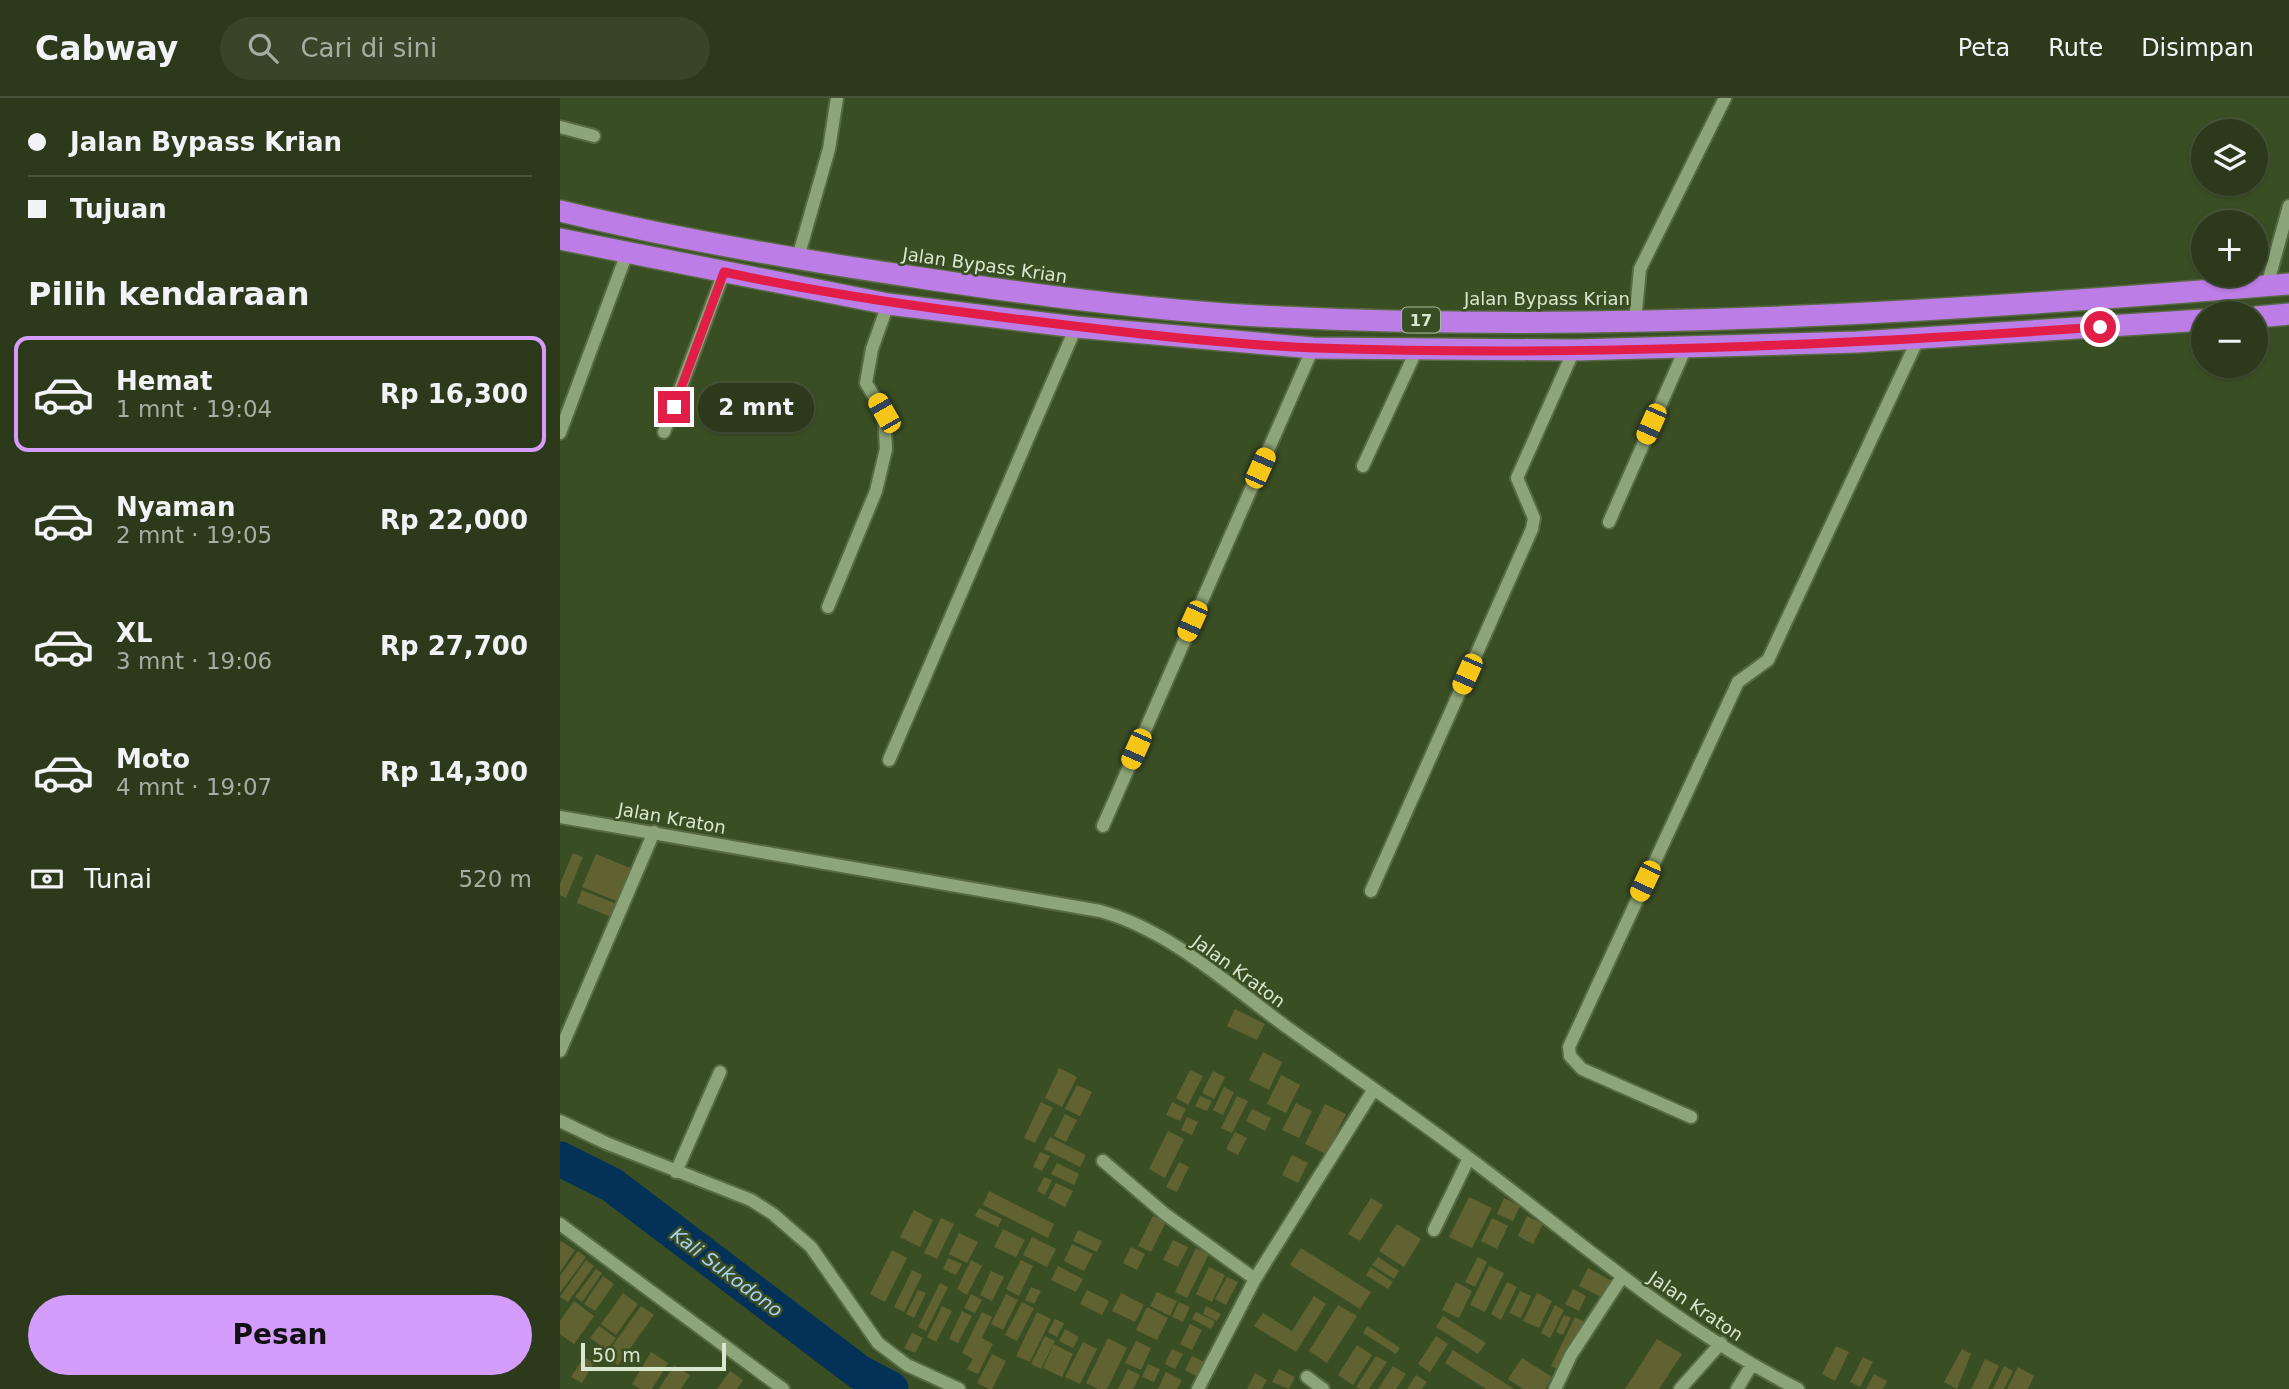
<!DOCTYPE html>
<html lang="id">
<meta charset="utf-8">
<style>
body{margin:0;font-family:"DejaVu Sans",sans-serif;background:#384528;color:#f1f3f6;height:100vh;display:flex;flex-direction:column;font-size:26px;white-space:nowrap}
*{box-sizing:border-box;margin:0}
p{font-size:23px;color:#a6ada3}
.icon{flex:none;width:38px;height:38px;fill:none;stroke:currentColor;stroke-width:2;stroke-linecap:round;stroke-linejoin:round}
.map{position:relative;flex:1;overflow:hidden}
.side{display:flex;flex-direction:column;background:#2c3a1b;width:560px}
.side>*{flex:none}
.top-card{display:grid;align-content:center;height:154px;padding:0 28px;background:#2c3a1b}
.fabs{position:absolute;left:1631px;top:21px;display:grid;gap:14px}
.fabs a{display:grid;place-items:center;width:77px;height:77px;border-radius:50%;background:#2c3a1b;box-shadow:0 2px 5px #0004,0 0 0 2px #48543a;font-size:35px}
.scale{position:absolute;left:21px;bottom:18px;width:145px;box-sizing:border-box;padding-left:7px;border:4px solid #dae7cf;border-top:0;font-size:19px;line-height:24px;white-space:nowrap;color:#dae7cf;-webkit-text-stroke:5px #3a4e24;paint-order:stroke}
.end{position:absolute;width:32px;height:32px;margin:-16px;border:9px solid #e11d48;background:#fff;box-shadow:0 0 0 4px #fff}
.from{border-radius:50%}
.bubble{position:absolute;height:49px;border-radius:24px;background:#2c3a1b;box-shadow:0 2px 5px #0004,0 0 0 2px #48543a;font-size:23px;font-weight:800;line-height:49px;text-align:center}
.car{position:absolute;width:21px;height:42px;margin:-21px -10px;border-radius:9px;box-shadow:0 0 5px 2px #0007;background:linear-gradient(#f5c518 24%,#345 0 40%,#f5c518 0 76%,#345 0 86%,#f5c518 0)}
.top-card b{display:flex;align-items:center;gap:24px;height:66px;font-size:26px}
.top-card b+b{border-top:2px solid #48543a}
.top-card i{width:18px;height:18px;background:#f1f3f6}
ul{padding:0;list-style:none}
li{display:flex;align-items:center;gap:21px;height:116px;margin:0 14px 10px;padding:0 14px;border:4px solid transparent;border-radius:14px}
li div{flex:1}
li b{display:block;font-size:26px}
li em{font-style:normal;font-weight:800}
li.current{border-color:#d49cfb}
li>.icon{width:63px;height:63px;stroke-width:1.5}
h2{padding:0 28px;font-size:32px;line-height:84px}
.pay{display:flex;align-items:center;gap:18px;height:77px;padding:0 28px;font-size:26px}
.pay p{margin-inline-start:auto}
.primary-button{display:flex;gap:14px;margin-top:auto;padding:14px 28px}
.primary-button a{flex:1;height:80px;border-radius:42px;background:#d49cfb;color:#111;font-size:28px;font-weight:800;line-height:80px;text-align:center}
header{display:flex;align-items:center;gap:42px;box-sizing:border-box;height:98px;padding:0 35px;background:#2c3a1b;border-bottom:2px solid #48543a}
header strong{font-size:33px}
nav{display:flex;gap:38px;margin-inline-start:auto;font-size:24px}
.search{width:490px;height:63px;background:#384528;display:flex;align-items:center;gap:18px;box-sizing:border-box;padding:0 24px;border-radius:38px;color:#a6ada3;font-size:26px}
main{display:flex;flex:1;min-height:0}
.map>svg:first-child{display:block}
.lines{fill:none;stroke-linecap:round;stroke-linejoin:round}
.river{stroke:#033158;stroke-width:35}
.building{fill:#616231}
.minor-casing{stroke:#586a44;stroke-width:16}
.highway-casing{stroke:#586a44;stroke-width:24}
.minor{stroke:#8da578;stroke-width:12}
.highway{stroke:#bc7de6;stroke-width:21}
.route{stroke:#e11d48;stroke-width:9}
.labels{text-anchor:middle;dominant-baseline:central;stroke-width:5;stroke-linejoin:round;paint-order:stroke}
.shield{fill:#3a4e24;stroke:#aab99c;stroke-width:2}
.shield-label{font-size:16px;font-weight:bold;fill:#dae7cf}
.street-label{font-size:18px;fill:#dae7cf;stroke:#3a4e24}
.water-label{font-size:19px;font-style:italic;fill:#abd0f8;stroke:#3a4e24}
</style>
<header>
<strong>Cabway</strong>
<div class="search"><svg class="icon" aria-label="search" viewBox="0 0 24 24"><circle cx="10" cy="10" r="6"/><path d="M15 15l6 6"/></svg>Cari di sini</div>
<nav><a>Peta</a><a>Rute</a><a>Disimpan</a></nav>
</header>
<main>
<section class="side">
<div class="top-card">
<b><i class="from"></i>Jalan Bypass Krian</b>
<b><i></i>Tujuan</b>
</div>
<h2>Pilih kendaraan</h2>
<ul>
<li class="current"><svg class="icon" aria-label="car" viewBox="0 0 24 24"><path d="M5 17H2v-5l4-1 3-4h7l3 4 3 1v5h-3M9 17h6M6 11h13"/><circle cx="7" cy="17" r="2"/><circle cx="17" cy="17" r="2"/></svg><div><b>Hemat</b><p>1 mnt · 19:04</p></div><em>Rp 16,300</em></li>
<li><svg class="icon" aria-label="car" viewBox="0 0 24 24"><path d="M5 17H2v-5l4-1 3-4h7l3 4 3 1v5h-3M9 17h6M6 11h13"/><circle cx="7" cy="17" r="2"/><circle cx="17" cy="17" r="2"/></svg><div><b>Nyaman</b><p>2 mnt · 19:05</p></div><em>Rp 22,000</em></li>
<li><svg class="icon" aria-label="car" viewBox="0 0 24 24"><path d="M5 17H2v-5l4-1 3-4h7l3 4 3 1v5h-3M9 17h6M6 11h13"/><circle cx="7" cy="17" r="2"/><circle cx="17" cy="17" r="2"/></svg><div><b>XL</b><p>3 mnt · 19:06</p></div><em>Rp 27,700</em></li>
<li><svg class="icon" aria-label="car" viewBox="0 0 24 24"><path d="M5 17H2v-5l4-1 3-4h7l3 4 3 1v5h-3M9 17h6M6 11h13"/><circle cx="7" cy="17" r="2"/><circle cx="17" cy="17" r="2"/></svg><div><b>Moto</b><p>4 mnt · 19:07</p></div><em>Rp 14,300</em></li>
</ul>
<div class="pay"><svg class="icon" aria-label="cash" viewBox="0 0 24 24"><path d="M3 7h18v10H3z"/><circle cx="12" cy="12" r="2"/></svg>Tunai<p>520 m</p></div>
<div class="primary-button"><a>Pesan</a></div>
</section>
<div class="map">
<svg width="1729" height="1291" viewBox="0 0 1729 1291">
<rect width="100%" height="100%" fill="#3a4e24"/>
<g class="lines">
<path class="river" d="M 0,1061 L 52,1087 L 299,1274 L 331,1291"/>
</g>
<path class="building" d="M 13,755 L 23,759 L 6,800 L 0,797 L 0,786 Z
M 36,756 L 75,772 L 61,805 L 22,789 Z
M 22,792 L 62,808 L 56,821 L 17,805 Z
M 675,911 L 705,926 L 697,942 L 667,928 Z
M 703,954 L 722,964 L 709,992 L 689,982 Z
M 499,970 L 517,979 L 502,1009 L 485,1000 Z
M 630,972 L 643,978 L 628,1007 L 616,1000 Z
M 653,973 L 665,979 L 654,1001 L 642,995 Z
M 721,977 L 740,987 L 726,1015 L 707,1006 Z
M 517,987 L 532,994 L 520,1018 L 505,1011 Z
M 664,989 L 674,994 L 663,1017 L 653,1012 Z
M 640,998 L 652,1003 L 647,1013 L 635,1008 Z
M 677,998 L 688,1003 L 672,1035 L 661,1030 Z
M 481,1004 L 493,1010 L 475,1045 L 464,1040 Z
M 612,1004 L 626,1011 L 620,1023 L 606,1017 Z
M 736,1005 L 752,1013 L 739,1040 L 722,1032 Z
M 765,1006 L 786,1016 L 766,1056 L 745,1046 Z
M 692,1011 L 711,1020 L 705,1033 L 686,1023 Z
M 505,1016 L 517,1022 L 506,1044 L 494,1038 Z
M 627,1019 L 638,1024 L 632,1037 L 621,1032 Z
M 608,1033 L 624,1041 L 605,1080 L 589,1071 Z
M 675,1034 L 687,1040 L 678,1057 L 666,1051 Z
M 490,1039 L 526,1057 L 520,1069 L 484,1051 Z
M 480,1054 L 490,1058 L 482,1073 L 473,1069 Z
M 732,1057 L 748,1065 L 738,1085 L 722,1077 Z
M 619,1064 L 629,1069 L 617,1094 L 606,1089 Z
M 497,1065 L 519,1076 L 514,1087 L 491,1076 Z
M 484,1079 L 492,1082 L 485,1097 L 477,1093 Z
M 496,1085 L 513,1093 L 505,1109 L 488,1100 Z
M 429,1093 L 494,1126 L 488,1140 L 423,1107 Z
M 909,1099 L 932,1110 L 912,1150 L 889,1139 Z
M 811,1100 L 823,1107 L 800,1143 L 788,1136 Z
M 944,1100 L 960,1108 L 953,1123 L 937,1116 Z
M 419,1110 L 442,1121 L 438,1129 L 415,1118 Z
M 354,1112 L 373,1122 L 360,1149 L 340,1139 Z
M 593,1118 L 606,1124 L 591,1154 L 578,1148 Z
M 967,1118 L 983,1126 L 973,1146 L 958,1138 Z
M 381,1120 L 394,1126 L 377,1161 L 364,1155 Z
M 932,1120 L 948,1128 L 937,1151 L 921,1143 Z
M 837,1126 L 861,1141 L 844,1169 L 819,1153 Z
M 443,1131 L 465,1142 L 456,1159 L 434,1149 Z
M 518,1132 L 542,1143 L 537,1154 L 513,1143 Z
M 399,1135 L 418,1144 L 407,1165 L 389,1156 Z
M 472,1139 L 496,1151 L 487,1169 L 463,1157 Z
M 613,1142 L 628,1149 L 618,1169 L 603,1162 Z
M 1,1143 L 15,1152 L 0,1174 L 0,1145 Z
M 512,1146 L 533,1156 L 524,1173 L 504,1163 Z
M 571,1149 L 585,1156 L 577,1172 L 563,1165 Z
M 636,1150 L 649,1156 L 627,1200 L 615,1194 Z
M 741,1150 L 811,1194 L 800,1211 L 730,1167 Z
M 332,1152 L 347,1160 L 325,1204 L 310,1196 Z
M 18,1153 L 26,1159 L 0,1195 L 0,1178 Z
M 818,1159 L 839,1173 L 834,1181 L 812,1167 Z
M 918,1159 L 927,1164 L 915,1189 L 905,1184 Z
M 388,1160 L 402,1166 L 396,1177 L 383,1171 Z
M 26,1162 L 34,1168 L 8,1204 L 0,1199 Z
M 411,1162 L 422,1168 L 407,1197 L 397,1191 Z
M 461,1162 L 473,1168 L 459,1198 L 446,1191 Z
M 498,1168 L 523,1181 L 516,1194 L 491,1182 Z
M 929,1168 L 944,1175 L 925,1214 L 910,1207 Z
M 649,1169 L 665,1177 L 652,1204 L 636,1196 Z
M 811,1169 L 833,1184 L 828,1191 L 806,1177 Z
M 1028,1170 L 1052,1183 L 1043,1200 L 1019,1188 Z
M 36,1171 L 42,1175 L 22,1204 L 15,1199 Z
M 352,1172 L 362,1177 L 344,1214 L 334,1209 Z
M 431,1173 L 444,1179 L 432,1203 L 420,1197 Z
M 43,1178 L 54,1186 L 35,1213 L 24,1206 Z
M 667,1179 L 678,1184 L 666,1207 L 655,1201 Z
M 896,1184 L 912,1193 L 899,1220 L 882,1212 Z
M 947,1184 L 957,1189 L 941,1222 L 931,1216 Z
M 380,1185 L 388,1189 L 366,1233 L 358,1229 Z
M 471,1189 L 481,1193 L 474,1206 L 465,1202 Z
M 1013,1191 L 1026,1198 L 1019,1213 L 1005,1206 Z
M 358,1192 L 366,1195 L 354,1220 L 346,1216 Z
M 527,1192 L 549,1203 L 542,1217 L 520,1206 Z
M 960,1193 L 971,1198 L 961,1220 L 949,1215 Z
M 597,1194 L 617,1203 L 610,1218 L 590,1208 Z
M 63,1195 L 78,1206 L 56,1237 L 41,1226 Z
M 561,1195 L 584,1207 L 575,1224 L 552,1213 Z
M 977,1195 L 992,1203 L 979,1230 L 963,1223 Z
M 411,1196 L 422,1202 L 415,1215 L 404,1210 Z
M 446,1196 L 458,1202 L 443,1232 L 431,1226 Z
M 754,1198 L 766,1206 L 736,1254 L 694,1228 L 703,1215 L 732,1233 Z
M 14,1203 L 34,1218 L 14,1246 L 0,1236 L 0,1223 Z
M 462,1204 L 474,1210 L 457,1243 L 445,1237 Z
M 619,1204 L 630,1209 L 623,1224 L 612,1219 Z
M 778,1207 L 797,1218 L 767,1265 L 749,1253 Z
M 995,1207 L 1004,1212 L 990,1240 L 981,1235 Z
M 81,1208 L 94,1217 L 58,1267 L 45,1258 Z
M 382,1208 L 392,1213 L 376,1244 L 367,1239 Z
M 646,1208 L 661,1216 L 657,1223 L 643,1216 Z
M 587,1209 L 608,1220 L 597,1242 L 576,1232 Z
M 402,1213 L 412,1218 L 398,1245 L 389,1241 Z
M 422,1214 L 432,1219 L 422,1240 L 433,1246 L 418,1276 L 407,1271 L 413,1261 L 402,1255 Z
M 477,1214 L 491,1221 L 470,1264 L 456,1258 Z
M 636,1214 L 655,1223 L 651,1231 L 632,1221 Z
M 1004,1217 L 1011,1220 L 1003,1237 L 996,1234 Z
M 883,1218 L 926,1245 L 918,1256 L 876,1229 Z
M 1015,1219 L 1025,1224 L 1001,1273 L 991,1268 Z
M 495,1221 L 504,1225 L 497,1239 L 488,1234 Z
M 630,1226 L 642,1232 L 632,1252 L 620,1246 Z
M 39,1228 L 56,1240 L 47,1252 L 30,1240 Z
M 807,1228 L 840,1250 L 836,1256 L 803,1235 Z
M 505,1231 L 519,1239 L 513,1250 L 499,1243 Z
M 352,1235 L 363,1240 L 355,1255 L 344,1250 Z
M 485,1238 L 495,1243 L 481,1271 L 471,1266 Z
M 876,1238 L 888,1246 L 870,1274 L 858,1266 Z
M 548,1240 L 567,1250 L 547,1291 L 538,1291 L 526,1285 Z
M 1097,1241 L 1122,1256 L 1099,1291 L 1065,1291 Z
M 576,1243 L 591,1250 L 581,1272 L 565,1265 Z
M 523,1244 L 537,1251 L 520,1286 L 505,1279 Z
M 494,1246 L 513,1256 L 502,1279 L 483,1270 Z
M 797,1247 L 812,1257 L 793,1287 L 778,1277 Z
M 1276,1248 L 1289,1254 L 1275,1283 L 1262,1276 Z
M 612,1251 L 623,1256 L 615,1271 L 605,1266 Z
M 1402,1251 L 1411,1256 L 1397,1291 L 1384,1284 Z
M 893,1252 L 954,1291 L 926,1291 L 885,1265 Z
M 91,1254 L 108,1265 L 92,1291 L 80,1291 L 72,1286 Z
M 432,1256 L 446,1263 L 432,1291 L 429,1291 L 417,1285 Z
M 632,1258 L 647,1265 L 640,1280 L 625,1272 Z
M 816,1258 L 827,1264 L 809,1291 L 800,1291 L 796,1289 Z
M 24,1259 L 34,1265 L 22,1285 L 11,1279 Z
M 1303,1259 L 1313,1264 L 1300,1289 L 1290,1284 Z
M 962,1260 L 992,1279 L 985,1291 L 963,1291 L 948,1281 Z
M 1425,1261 L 1439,1268 L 1428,1291 L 1411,1291 Z
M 588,1266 L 600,1271 L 594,1284 L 582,1279 Z
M 114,1267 L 130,1277 L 121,1291 L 99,1291 Z
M 833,1268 L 846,1276 L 836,1291 L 818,1291 Z
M 1444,1268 L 1453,1273 L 1444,1291 L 1433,1291 Z
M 1458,1269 L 1474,1278 L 1468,1291 L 1447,1291 Z
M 568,1271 L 580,1277 L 573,1291 L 558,1291 Z
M 719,1271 L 735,1279 L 729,1291 L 712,1284 Z
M 170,1273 L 183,1282 L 177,1291 L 157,1291 Z
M 606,1274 L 622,1282 L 617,1291 L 598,1291 Z
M 695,1275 L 707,1282 L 702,1291 L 687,1291 Z
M 1314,1276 L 1327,1283 L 1323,1291 L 1306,1291 Z
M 856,1277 L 867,1284 L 862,1291 L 847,1291 Z"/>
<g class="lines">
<g class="minor-casing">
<path id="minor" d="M 0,29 L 34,38
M 237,163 L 269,51 L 277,0
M 1707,188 L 1729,108
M 1075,223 L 1080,171 L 1165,0
M 104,334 L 164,174
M 0,335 L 67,155
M 803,368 L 857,251
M 1049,424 L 1126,249
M 268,509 L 316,393 L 326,351 L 324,315 L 306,285 L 312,251 L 328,206
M 329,662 L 516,229
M 0,719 L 540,813 C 610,832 670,888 728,930 C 788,973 849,1015 909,1060 C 1016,1140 1118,1231 1238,1291
M 543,728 L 753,250
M 811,793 L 972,431 L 974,420 L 957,380 L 1014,252
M 0,953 L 94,734
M 1131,1019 L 1022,971 L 1010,958 L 1009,949 L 1178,584 L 1208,562 L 1358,241
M 0,1023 L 46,1045 L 191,1102 L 213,1116 L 251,1149 L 318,1245 L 347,1267 L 399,1291
M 543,1063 L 605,1116 L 695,1181
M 116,1074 L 160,974
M 0,1126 L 223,1291
M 874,1132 L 909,1060
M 747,1279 L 763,1291
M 638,1291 L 695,1181 L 814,991
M 995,1291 L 1011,1257 L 1062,1179
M 1120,1291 L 1161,1245
M 1177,1291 L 1191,1268"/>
</g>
<g class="highway-casing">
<path id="highway" d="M 0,113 C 119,142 239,162 361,180 C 473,197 586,212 699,218 C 1043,236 1387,214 1729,186
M 0,141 L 328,206 L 516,229 L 753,250 L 1014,252 L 1297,244 L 1643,222
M 1696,219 L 1729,216"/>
</g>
<use href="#minor" class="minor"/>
<use href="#highway" class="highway"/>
</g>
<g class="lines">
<path class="route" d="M 114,309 L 164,174 C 264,196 364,210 465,222 C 561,234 659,246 756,250 C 1017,259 1279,247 1540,229"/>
</g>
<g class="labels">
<rect class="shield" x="842" y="209.5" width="38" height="25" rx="5"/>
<g class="shield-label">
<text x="861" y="222">17</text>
</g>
<g class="street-label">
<text transform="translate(425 167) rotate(8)">Jalan Bypass Krian</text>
<text x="987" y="200">Jalan Bypass Krian</text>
<text transform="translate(112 720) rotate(10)">Jalan Kraton</text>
<text transform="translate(679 873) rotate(36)">Jalan Kraton</text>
<text transform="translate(1136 1208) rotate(34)">Jalan Kraton</text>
</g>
<g class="water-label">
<text transform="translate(167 1174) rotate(37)">Kali Sukodono</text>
</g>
</g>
</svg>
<div class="fabs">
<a><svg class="icon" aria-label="layers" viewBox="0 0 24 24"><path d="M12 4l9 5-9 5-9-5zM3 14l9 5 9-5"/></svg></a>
<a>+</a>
<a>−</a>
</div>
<div class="scale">50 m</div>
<i class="end from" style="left:1540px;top:229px"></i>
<i class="end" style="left:114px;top:309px"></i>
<div class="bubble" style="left:138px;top:285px;width:116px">2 mnt</div>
<i class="car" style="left:324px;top:315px;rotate:330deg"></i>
<i class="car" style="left:1091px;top:326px;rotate:204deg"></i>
<i class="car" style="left:700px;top:370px;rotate:24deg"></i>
<i class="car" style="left:632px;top:523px;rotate:204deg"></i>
<i class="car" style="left:907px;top:576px;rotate:204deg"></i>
<i class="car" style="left:576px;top:651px;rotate:204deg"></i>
<i class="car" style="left:1085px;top:783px;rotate:205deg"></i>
</div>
</main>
